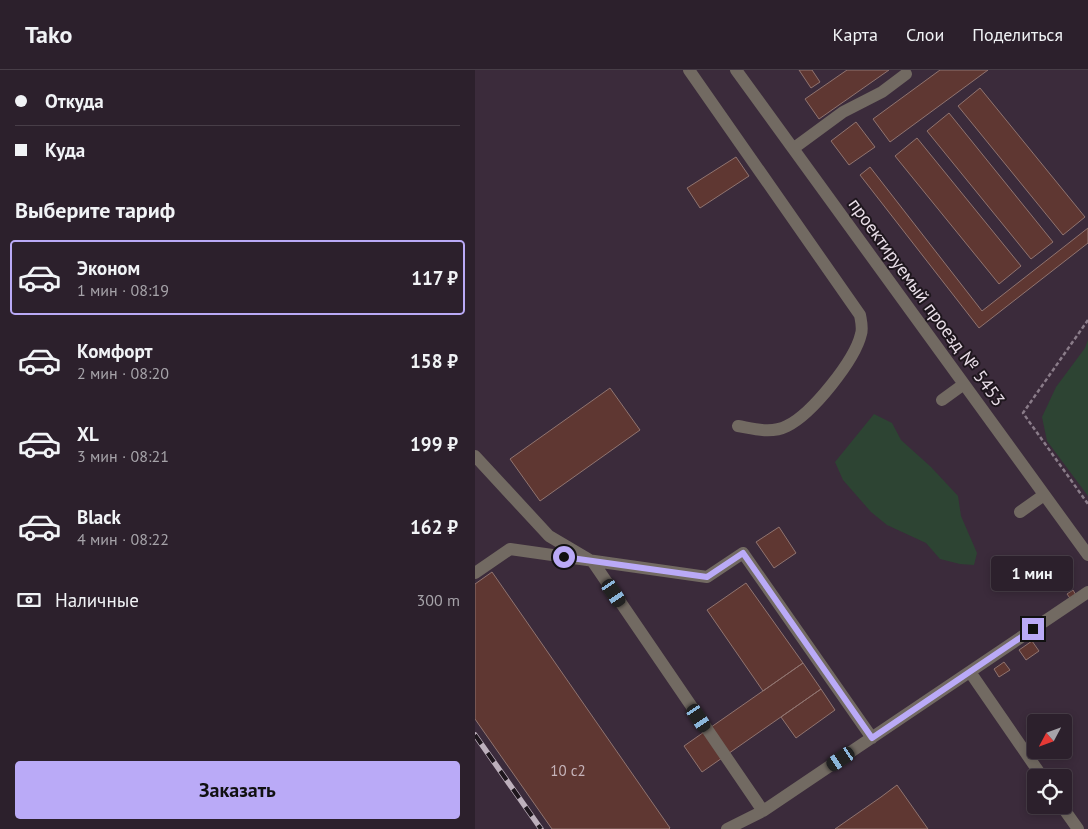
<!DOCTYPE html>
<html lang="ru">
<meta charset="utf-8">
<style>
body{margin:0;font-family:"PT Sans",sans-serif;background:#342834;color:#f1f3f6;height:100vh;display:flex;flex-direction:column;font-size:19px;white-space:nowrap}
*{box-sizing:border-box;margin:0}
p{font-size:16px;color:#a6a3a9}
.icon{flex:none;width:28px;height:28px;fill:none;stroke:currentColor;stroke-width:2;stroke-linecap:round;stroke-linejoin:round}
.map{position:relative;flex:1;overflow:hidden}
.panel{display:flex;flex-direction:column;background:#2c202c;width:475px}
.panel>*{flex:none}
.top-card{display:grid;align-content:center;height:110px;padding:0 15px;background:#2c202c}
.needle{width:32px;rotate:229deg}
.controls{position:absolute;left:552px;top:644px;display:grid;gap:10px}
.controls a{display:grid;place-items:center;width:45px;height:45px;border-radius:5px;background:#2c202c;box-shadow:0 2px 8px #0003,0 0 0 1px #483e48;font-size:25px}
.end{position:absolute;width:22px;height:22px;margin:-11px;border:6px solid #baaaf7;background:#111;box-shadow:0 0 0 2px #111}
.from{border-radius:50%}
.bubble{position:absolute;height:35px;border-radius:5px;background:#2c202c;box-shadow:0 2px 8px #0003,0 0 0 1px #483e48;font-size:16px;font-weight:700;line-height:35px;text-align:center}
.car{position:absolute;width:15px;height:30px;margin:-15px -8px;border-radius:6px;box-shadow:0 0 4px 1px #0007;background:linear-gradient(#222 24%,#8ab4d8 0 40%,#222 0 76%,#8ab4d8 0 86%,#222 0)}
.top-card b{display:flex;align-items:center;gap:18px;height:48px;font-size:19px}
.top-card b+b{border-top:1px solid #483e48}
.top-card i{width:12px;height:12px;background:#f1f3f6}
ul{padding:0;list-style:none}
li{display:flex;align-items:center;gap:15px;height:75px;margin:0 10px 8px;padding:0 5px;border:2px solid transparent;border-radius:5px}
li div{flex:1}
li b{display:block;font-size:19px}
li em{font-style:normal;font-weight:700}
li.active{border-color:#baaaf7}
li>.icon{width:45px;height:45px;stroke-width:1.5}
h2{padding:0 15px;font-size:22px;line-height:60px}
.pay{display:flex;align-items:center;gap:12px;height:55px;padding:0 15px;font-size:19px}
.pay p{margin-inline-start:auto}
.button{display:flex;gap:10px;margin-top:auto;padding:10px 15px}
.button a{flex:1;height:58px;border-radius:5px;background:#baaaf7;color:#111;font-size:20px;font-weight:700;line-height:58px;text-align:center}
header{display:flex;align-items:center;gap:30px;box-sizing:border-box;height:70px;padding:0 25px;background:#2c202c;border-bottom:1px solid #483e48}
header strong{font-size:24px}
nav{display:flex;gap:28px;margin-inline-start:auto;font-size:18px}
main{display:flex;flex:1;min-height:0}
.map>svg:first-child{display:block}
.green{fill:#2d4433}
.building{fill:#5f3732;stroke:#907470}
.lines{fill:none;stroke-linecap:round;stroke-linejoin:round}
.path{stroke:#8a7c89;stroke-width:2.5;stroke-dasharray:4 2.5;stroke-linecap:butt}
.minor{stroke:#726a62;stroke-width:12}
.rail-casing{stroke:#bdb0bc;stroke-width:5.5}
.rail{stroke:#1e161d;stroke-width:4;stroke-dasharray:11;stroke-linecap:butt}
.route{stroke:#baaaf7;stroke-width:6}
.labels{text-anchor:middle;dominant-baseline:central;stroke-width:4;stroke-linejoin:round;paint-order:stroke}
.number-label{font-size:15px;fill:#c6b4ba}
.street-label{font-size:18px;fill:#e9dee8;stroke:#1e161d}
</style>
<header>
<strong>Tako</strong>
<nav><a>Карта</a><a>Слои</a><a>Поделиться</a></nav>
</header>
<main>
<section class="panel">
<div class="top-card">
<b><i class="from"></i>Откуда</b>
<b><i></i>Куда</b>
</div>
<h2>Выберите тариф</h2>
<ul>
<li class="active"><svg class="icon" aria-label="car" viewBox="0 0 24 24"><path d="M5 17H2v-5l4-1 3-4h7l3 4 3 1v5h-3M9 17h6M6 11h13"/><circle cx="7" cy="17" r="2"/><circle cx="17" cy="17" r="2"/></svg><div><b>Эконом</b><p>1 мин · 08:19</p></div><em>117 ₽</em></li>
<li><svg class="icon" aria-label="car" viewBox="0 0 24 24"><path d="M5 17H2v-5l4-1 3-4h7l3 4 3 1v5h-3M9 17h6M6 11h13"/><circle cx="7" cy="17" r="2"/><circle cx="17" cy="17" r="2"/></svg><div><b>Комфорт</b><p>2 мин · 08:20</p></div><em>158 ₽</em></li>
<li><svg class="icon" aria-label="car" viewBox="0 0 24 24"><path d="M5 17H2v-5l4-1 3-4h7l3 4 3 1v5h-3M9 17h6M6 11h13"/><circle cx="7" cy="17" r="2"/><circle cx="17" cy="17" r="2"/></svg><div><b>XL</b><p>3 мин · 08:21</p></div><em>199 ₽</em></li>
<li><svg class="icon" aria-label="car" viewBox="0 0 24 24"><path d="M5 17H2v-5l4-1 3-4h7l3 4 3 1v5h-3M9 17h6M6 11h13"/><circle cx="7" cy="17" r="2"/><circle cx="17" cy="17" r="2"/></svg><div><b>Black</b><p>4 мин · 08:22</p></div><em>162 ₽</em></li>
</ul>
<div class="pay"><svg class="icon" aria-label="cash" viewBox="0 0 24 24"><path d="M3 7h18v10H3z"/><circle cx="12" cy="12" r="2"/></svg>Наличные<p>300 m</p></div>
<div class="button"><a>Заказать</a></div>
</section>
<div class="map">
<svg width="613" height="759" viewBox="0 0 613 759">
<rect width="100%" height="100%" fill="#3b2b3b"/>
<path class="green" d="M 613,270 L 613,426 L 572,371 L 567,347 L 581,317 L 610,278 Z
M 399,344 L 417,353 L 426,370 L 456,397 L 483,426 L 486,446 L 502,483 L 499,495 L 485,494 L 465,489 L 451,473 L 412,455 L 396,442 L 368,410 L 360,392 Z"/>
<path class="building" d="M 324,0 L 337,0 L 345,12 L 336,18 Z
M 372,0 L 414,0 L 344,49 L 330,29 Z
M 465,0 L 513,0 L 415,72 L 398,49 Z
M 505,18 L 610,147 L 588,165 L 483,36 Z
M 474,43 L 578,172 L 556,189 L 452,61 Z
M 381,52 L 400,77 L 374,95 L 356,71 Z
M 442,68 L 546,196 L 524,214 L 420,86 Z
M 261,87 L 274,106 L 225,138 L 212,118 Z
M 395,97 L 507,241 L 613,158 L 613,173 L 504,258 L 385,105 Z
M 135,318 L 165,360 L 65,431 L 35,389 Z
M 304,457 L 321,483 L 299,498 L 281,472 Z
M 17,502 L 195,758 L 194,759 L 77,759 L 0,649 L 0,514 Z
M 271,513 L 328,593 L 288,621 L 232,540 Z
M 598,520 L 602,527 L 597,531 L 592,524 Z
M 557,571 L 564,581 L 551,590 L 544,580 Z
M 529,592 L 535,600 L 524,607 L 519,599 Z
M 328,593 L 346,619 L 227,702 L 209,676 Z
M 346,619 L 360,640 L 321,668 L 306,647 Z
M 422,715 L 453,759 L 360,759 L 406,727 Z"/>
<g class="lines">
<path class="path" d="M 613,250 L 548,343 L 613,434"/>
<path class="minor" d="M 214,0 L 385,245 C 386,251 388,258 386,264 C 380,290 337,344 312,356 C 296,364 280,359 263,356
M 261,0 L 613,485
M 319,78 L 368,42 L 407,22 L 431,4
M 467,330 L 489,314
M 0,386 L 74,466 L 118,492 L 288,741
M 545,442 L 569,425
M 0,503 L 35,479 L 232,507 L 268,483 L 397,668
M 495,602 L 568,708
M 586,735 L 603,759
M 252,759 L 288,741 L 613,522"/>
<g class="rail-casing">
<path id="rail" d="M 0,665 L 66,759"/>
</g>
<use href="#rail" class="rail"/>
</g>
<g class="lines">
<path class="route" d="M 89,487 L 232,507 L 268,483 L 397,668 L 558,559"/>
</g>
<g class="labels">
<g class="number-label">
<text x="93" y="700">10 с2</text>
</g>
<g class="street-label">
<text transform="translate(452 232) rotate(54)">проектируемый проезд № 5453</text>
</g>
</g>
</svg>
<div class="controls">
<a><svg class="needle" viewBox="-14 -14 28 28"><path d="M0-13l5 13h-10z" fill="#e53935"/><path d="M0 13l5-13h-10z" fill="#a6a3a9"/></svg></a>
<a><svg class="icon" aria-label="locate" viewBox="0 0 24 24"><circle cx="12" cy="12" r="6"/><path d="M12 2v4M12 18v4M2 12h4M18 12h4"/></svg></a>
</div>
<i class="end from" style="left:89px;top:487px"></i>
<i class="end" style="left:558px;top:559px"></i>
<div class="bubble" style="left:516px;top:486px;width:82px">1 мин</div>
<i class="car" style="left:139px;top:523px;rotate:146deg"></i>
<i class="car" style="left:224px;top:648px;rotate:146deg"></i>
<i class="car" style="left:366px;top:689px;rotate:236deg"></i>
</div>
</main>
